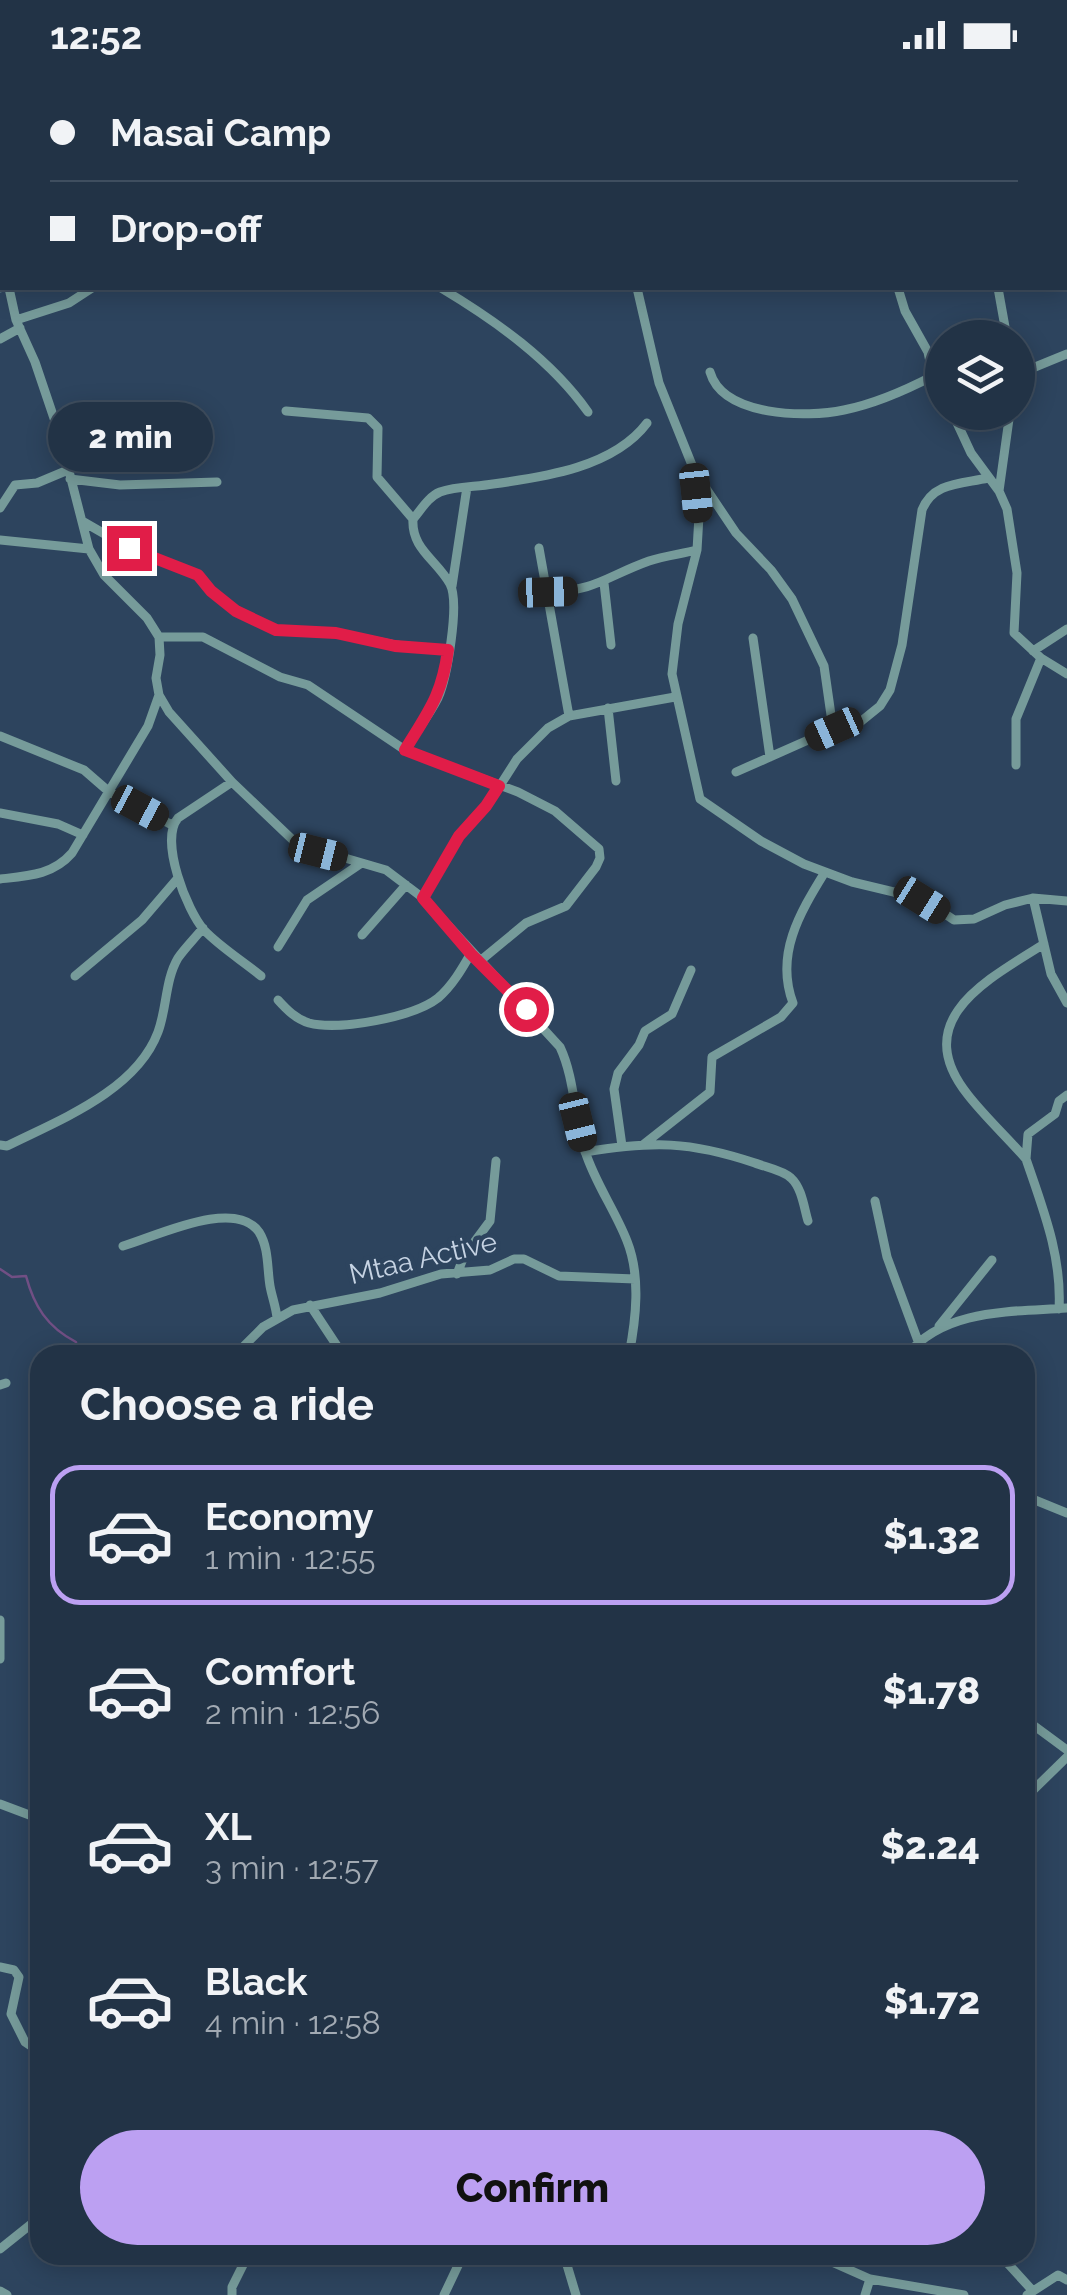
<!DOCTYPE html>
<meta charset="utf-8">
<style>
body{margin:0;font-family:Raleway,sans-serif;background:#2e3f51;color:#f1f3f6;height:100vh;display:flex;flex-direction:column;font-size:38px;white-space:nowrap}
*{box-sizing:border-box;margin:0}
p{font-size:32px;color:#a2aab3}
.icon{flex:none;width:55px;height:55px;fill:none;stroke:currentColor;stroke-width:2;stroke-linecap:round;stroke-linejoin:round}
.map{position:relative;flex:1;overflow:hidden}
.drawer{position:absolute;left:30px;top:1275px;width:1005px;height:920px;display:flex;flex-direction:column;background:#223346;border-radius:30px;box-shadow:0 5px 25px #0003,0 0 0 2px #3f4e5f}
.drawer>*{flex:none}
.hud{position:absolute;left:0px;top:0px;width:1068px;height:220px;box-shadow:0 5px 25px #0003,0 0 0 2px #3f4e5f;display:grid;align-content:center;height:220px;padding:0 50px;background:#223346}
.fabs{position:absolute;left:925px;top:250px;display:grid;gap:20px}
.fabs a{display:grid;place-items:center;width:110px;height:110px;border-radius:50%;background:#223346;box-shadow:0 5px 25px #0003,0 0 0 2px #3f4e5f;font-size:50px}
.end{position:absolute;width:45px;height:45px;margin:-22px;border:12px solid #e11d48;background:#fff;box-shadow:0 0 0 5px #fff}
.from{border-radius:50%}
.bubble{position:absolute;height:70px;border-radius:35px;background:#223346;box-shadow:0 5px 25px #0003,0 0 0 2px #3f4e5f;font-size:32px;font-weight:800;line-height:70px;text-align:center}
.car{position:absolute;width:30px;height:60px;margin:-30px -15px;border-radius:12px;box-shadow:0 0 8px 2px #0007;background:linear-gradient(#222 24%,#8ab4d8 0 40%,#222 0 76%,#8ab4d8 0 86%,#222 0)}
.hud b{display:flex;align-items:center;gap:35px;height:95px;font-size:38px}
.hud b+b{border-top:2px solid #3f4e5f}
.hud i{width:25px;height:25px;background:#f1f3f6}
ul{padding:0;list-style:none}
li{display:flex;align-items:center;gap:30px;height:140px;margin:0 20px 15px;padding:0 30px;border:5px solid transparent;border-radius:30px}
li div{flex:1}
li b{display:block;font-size:38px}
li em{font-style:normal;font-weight:800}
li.on{border-color:#bca0f2}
li>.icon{width:90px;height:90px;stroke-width:1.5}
h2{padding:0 50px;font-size:45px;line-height:120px}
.primary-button{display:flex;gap:20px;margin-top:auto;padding:20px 50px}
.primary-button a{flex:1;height:115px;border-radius:60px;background:#bca0f2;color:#111;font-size:40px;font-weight:800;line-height:115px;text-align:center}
.status{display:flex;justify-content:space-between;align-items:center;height:70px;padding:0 50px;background:#223346;direction:ltr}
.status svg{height:28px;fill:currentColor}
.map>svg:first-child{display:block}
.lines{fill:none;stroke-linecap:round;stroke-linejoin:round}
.stream{stroke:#714f84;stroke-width:2.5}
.minor{stroke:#769b9a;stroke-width:9}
.route{stroke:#e11d48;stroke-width:12}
.labels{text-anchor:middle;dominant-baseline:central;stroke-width:9;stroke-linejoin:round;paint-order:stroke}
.street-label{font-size:28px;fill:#c6d3e3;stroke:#2d445e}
</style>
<div class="status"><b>12:52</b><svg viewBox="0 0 49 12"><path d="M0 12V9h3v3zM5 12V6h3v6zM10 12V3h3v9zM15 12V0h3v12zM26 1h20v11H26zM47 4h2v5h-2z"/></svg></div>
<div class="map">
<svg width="1067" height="2225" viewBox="0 0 1067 2225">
<rect width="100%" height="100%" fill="#2d445e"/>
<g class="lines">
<path class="stream" d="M 0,1199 L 12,1207 L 26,1206 C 34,1236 47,1257 76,1272 L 76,1285"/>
<path class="minor" d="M 249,0 L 249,2
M 508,0 L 510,2
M 845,0 L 845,2
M 65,2 L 66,0
M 634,2 L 635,0
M 0,128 L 2,129
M 0,218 L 2,217
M 9,218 L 16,250 L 35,292 L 60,366 L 89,479 L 104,505 L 147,548 L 159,567 L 160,585 L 156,608 L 159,625 L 169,642 L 232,712 L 297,774 L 386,800 L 423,828 L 560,977 C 575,1009 574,1047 585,1081 C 595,1113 615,1140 627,1171 C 641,1206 636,1249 629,1285
M 441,218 C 496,251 551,290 588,342
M 637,218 L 659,313 L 694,400 L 699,446 L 697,480 L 678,554 L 672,604 L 700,729 L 761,771 L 804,794 L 852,812 L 923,829 L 954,850 L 974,849 L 1005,835 L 1033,828 L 1067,831
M 898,218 L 905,241 L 928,282 L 933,306 L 942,328
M 998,218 L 1007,268
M 16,250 L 69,233 L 92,218
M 0,269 L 20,258
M 710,302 C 723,347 807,348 844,340 C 874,334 906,320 933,306
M 1018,304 L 1067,284
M 286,341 L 368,348 L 378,358 L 377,407 L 413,449
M 952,342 L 971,383 L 999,421 L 1007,439 L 1017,503 L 1014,563 L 1041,588 L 1067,604
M 695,402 L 736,463 L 771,500 L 792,529 L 824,596 L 833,659
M 70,409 L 120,415 L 217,412
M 999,421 L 1010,342
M 0,438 L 15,415 L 37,413 L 68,400
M 82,451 L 129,478 L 198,505 L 211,521 L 236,541 L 276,560 L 336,563 L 395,575 L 448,580
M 0,470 L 89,479
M 539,478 L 569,646
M 604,513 L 611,575
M 452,516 L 467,417
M 548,522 C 596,521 607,506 649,491 C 664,486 681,484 697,480
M 159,567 L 203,567 L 280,607 L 308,615 L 405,680 L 518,722 L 555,741 L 599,779 L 600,788 L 596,797 L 566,836 L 526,853 L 480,891
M 753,568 L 770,687
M 1033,581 L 1067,559
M 608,638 L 616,711
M 0,666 L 84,700 L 107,720 L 172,755
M 405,680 C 415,663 429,646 438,628 C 447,608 460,533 450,514 C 437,490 411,479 413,449 C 421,440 428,427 440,422 C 456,416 476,417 493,414 C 545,407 614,397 647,353
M 1016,695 L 1016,649 L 1041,588
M 736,702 L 833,659 L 859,653 L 880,636 L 890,620 L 902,575 L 922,440 C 933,412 961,414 988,408
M 232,712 L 178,748 C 159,770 187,841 204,860 C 220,877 243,891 261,906
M 0,743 L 58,754 L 83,765
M 0,809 C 28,806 53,805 72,783 L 148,656 L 159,625
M 423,828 L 459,767 L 487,736 L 517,689 L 548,658 L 569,646 L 675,627
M 1033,828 L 1051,904 L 1067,933
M 362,865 L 406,815
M 278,877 L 307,830 L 360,794
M 75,906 L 142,850 L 178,808
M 278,930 C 287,940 296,949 309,953 C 339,961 414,947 438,928 C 452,916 462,899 471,883
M 644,1074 L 710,1022 L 712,987 L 781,947 L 793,933 C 775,885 799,844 825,802
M 0,1075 L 7,1076 C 59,1050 136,1021 158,962 C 167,938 165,910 178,888 C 185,878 195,868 203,858
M 622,1076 L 614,1019 L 618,1003 L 639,975 L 645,961 L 672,944 L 691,900
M 585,1082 C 653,1071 689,1071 755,1093 C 765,1097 783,1100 791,1108 C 802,1118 804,1138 808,1151
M 1026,1089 C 1007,1067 986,1048 968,1025 C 908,950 987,910 1044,874
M 875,1131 L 887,1187 L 918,1271
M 123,1176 C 155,1167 235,1127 259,1162 C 269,1178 267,1198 270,1216 C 272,1227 276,1237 277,1248
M 457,1204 L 464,1186 L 490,1151 L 496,1091
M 310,1235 L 343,1285
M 1059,1239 C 1062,1186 1043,1139 1026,1089 L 1028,1064 L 1055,1044 L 1059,1031 L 1067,1025
M 939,1256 L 992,1190
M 235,1285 L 263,1257 L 293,1240 L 380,1223 L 441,1204 L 490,1200 L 514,1189 L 524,1189 L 559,1206 L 635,1209
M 907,1285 C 944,1238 1013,1242 1067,1238
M 0,1315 L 6,1313
M 1025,1426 L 1067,1443
M 0,1550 L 0,1589
M 1025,1649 L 1067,1680
M 1025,1728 L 1067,1687
M 0,1734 L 40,1749
M 0,1897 L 14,1900 L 19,1907 L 11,1944 L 25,1972 L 40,1982
M 0,2179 L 40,2147
M 564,2185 L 576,2225
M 816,2185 L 870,2209 L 964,2225
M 1000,2185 L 1032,2220
M 0,2221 L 7,2225
M 232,2225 L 232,2217 L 248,2185
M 444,2225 L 463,2185
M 865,2225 L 870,2209
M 1027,2225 L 1058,2205 L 1067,2210"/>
</g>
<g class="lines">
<path class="route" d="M 129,478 L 198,505 L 211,521 L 236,541 L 276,560 L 336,563 L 395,576 L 448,580 C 442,626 428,642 405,680 L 499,716 L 486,736 L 459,766 L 423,828 L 471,884 L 526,939"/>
</g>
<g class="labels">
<g class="street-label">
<text transform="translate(423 1188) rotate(-13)">Mtaa Active</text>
</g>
</g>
</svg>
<div class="fabs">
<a><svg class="icon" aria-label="layers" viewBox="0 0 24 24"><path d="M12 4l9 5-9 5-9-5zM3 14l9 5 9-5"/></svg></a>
</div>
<i class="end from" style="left:526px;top:939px"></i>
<i class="end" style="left:129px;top:478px"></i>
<div class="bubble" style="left:48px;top:332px;width:165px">2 min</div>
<i class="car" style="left:696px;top:423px;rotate:174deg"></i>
<i class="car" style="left:548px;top:522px;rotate:88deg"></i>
<i class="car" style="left:834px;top:659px;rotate:246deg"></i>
<i class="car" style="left:140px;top:738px;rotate:118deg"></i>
<i class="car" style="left:318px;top:782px;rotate:104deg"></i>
<i class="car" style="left:922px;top:830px;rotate:122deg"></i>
<i class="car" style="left:578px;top:1052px;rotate:166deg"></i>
<div class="hud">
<b><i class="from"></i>Masai Camp</b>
<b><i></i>Drop-off</b>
</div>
<section class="drawer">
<h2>Choose a ride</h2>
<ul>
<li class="on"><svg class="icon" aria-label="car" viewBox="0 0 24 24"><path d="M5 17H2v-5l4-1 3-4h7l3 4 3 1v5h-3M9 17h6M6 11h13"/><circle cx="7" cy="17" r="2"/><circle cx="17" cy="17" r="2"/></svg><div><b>Economy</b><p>1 min · 12:55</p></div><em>$1.32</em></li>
<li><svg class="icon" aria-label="car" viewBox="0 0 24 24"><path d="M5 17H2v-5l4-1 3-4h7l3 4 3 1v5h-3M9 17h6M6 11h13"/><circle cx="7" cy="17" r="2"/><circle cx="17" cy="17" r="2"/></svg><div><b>Comfort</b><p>2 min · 12:56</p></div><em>$1.78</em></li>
<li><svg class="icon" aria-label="car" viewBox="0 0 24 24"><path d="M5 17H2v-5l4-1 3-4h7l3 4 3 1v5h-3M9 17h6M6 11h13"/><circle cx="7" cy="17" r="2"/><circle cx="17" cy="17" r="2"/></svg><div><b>XL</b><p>3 min · 12:57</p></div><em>$2.24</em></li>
<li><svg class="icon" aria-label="car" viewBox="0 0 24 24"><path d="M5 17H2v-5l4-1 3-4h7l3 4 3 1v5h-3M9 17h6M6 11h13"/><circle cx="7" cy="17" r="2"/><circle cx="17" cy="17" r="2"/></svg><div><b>Black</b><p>4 min · 12:58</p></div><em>$1.72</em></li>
</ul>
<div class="primary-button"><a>Confirm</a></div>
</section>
</div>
